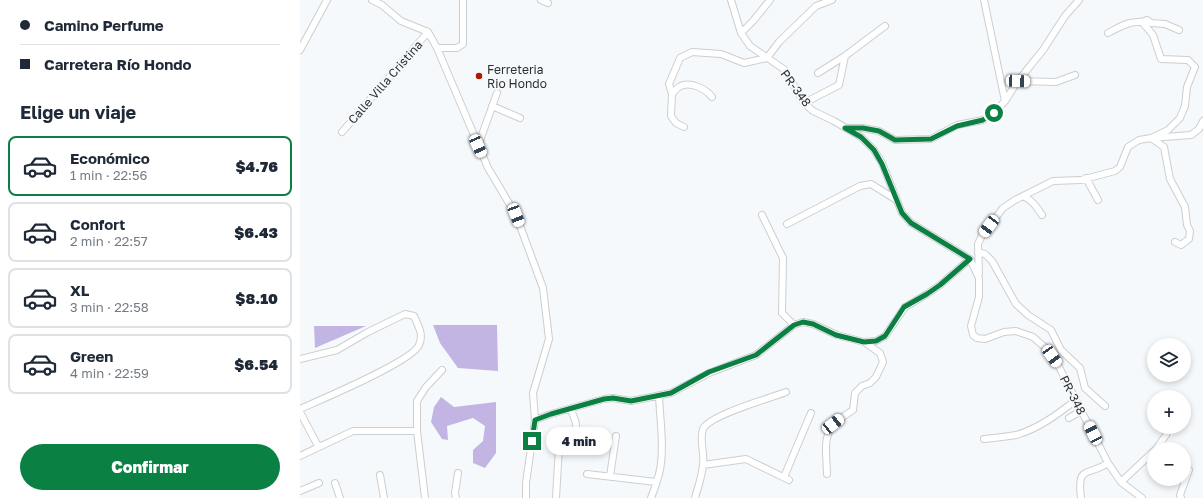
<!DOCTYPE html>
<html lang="es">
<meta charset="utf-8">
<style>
body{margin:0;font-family:"Golos Text",sans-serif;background:#f6f6f7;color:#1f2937;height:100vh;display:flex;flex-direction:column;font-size:15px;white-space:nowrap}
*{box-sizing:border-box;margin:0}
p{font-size:13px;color:#747a83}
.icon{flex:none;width:22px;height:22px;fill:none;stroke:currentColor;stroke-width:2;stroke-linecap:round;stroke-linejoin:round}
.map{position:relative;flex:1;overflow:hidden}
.drawer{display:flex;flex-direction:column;background:#fff;width:300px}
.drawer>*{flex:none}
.banner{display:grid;align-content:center;height:88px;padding:0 20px;background:#fff}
.tools{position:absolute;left:847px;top:338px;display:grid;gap:8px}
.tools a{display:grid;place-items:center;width:44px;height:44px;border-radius:50%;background:#fff;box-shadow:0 2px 6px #0003;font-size:20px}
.end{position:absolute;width:18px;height:18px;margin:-9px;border:5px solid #0b8043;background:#fff;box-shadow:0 0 0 2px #fff}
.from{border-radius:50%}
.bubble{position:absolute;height:28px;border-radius:14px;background:#fff;box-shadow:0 2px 6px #0003;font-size:13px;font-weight:800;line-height:28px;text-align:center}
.car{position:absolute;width:12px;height:24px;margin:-12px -6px;border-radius:5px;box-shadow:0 0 3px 1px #0007;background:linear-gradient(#fff 24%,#345 0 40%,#fff 0 76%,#345 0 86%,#fff 0)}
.banner b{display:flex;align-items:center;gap:14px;height:38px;font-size:15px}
.banner b+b{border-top:1px solid #e0e1e3}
.banner i{width:10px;height:10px;background:#1f2937}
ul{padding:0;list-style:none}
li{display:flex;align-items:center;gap:12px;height:60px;margin:0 8px 6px;padding:0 12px;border:2px solid #e0e1e3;border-radius:8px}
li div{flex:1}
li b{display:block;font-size:15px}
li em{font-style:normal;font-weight:800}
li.current{border-color:#0b8043}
li>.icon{width:36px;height:36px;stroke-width:1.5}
h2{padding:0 20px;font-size:18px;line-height:48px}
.action{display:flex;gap:8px;margin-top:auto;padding:8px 20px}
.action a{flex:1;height:46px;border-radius:24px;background:#0b8043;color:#fff;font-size:16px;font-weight:800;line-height:46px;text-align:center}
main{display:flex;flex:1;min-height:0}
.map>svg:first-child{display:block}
.forest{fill:#c3b5e3}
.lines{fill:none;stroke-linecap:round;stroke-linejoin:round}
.minor-casing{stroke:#cbcfd1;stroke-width:8}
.minor{stroke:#fff;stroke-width:6}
.route{stroke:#0b8043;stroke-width:5}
.poi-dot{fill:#a91a00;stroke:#f5f9fb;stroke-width:1.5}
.labels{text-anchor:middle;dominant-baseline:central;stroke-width:4;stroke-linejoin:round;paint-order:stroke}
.poi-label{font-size:12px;fill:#2d2e2f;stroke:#f5f9fb;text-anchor:start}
.street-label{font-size:12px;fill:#2d2e2f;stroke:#f5f9fb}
</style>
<main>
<section class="drawer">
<div class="banner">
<b><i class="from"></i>Camino Perfume</b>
<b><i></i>Carretera Río Hondo</b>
</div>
<h2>Elige un viaje</h2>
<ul>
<li class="current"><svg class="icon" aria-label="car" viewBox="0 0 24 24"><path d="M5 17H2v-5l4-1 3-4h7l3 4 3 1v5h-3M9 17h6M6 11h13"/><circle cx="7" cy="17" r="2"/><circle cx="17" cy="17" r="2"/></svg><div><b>Económico</b><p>1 min · 22:56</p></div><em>$4.76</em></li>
<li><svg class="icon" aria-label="car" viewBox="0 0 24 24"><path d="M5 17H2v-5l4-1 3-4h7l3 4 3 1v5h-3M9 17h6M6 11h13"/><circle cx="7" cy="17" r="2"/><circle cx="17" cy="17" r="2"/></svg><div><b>Confort</b><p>2 min · 22:57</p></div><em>$6.43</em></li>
<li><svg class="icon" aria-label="car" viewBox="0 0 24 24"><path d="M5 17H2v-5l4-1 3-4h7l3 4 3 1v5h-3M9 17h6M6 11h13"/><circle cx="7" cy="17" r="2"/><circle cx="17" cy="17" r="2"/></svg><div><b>XL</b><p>3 min · 22:58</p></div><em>$8.10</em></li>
<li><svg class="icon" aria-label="car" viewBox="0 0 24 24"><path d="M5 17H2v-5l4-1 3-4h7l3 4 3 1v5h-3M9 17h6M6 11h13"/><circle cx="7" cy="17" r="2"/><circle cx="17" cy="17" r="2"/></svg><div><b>Green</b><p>4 min · 22:59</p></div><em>$6.54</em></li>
</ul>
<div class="action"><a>Confirmar</a></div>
</section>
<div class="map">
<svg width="903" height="498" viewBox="0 0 903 498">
<rect width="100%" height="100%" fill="#f5f9fb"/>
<path class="forest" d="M 133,325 L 197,325 L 198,371 L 158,368 L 140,343 Z
M 14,326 L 66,326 L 15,348 Z
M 141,397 L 154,407 L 196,402 L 196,453 L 185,468 L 173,463 L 173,450 L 183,441 L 185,426 L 173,418 L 147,426 L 148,440 L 142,439 L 131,422 L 134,407 Z"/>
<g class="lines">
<g class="minor-casing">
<path id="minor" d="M 72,0 L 82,5 L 101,21 L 128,32 L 137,48 L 188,168 L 216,215 L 243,288 L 249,339 L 233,393 L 235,420 L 226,483 L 226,498
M 241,0 L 248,3
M 431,0 L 441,33 L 450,46 L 485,70 L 504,103 L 513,111 L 534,121 L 561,137 L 574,150 L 582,163 L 602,213 L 611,223 L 670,259 L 679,278 L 679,297 L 671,326 L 673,335 L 677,338 L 685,339 L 704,332 L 716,331 L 733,337 L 747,349 L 757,363 L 808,463 L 821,482 L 842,498
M 684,0 L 705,101
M 843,23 L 853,35 L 861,59 L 888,60 L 895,67 L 887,87 L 885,106 L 880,118 L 868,130 L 851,138 L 864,147 L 870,179 L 885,207 L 887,225 L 890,231 L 889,239 L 881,245 L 875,242
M 441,33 L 453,21 L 470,0
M 808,33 C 816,29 822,25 830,23 C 837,21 842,23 847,20 L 851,23 L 865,24 L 879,30
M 137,48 L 157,48 L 163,44 L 163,0
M 0,50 L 27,0
M 518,73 L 545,56
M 718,81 L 756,82 L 775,75
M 372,94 C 374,92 377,88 379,87 C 389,80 406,89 412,97
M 504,103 L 539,85 L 545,56 L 585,26
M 192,106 L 220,118
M 384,127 L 376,123 L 371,116 L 372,94 L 369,84 L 380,58 L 392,52 L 421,54 L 444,63 L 467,58 L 479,42 L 516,6 L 532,0
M 547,128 L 563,128 L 579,131 L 595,140 L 631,139 L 657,125 L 683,120 L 694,113 L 705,101 L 718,81 L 743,50 L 765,16 L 779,0
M 42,132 L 128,32
M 178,146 L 197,93
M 786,178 L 798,200
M 723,196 C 732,200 736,206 742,215
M 462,215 L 483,258 L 482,313 L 494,325
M 487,224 L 560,186 L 571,184 L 595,199
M 678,252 L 685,254 L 692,261 L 716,304 L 728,315 L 751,330 L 761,350 L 780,368 L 785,388 L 805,406
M 679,273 L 678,244 L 682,235 L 703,208 L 715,200 L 753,181 L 781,180 L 815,171 L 820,167 L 828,147 L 839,140 L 851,138 L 891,135 L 899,129 L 903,121
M 0,359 L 37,350 L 68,332 L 105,314 L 114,316 C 118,326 124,334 119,345 C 113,361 20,400 0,409
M 0,412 L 18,446
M 769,418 L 781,411
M 235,420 L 251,414 L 304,399 L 313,398 L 331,401 L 371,393 L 409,373 L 456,355 L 494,325 L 503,322 L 513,324 L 537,335 L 564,342 L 576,341 L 585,336 L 605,307 L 627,294 L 640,285 L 670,259
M 684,439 C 695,438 705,437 716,435 C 738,429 758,414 776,400
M 856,449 L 866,435
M 0,456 L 53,431 L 117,431
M 403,465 L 446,459 L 489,480
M 287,474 L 356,482
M 527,474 C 526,439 520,431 553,410 L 555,393 L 562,386 L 570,383 L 576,377 L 583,362 L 580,353 L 564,342
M 80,475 L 84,498
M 310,476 L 316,436
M 484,477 L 511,413
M 821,482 L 854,451
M 35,483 L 40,498
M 0,491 L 19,483
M 125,498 L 117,431 L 117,401 L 126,387 L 142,370
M 156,498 L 155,493 L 158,473
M 256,498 L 259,447 C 268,428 285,436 270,409
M 351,498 C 354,490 357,482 359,474 C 365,451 360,420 359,396
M 395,498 C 398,487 402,476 403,465 C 405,454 399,440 403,429 C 409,415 471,398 486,392
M 781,498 C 777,464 787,477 808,463
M 881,498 L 880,495 L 889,470"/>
</g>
<use href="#minor" class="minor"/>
</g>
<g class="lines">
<path class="route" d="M 232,441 L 235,420 L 251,414 L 304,399 L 313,398 L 331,401 L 371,393 L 409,372 L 456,355 L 494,325 L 503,322 L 513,324 L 536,335 L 564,342 L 576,341 L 585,336 L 604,307 L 627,294 L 640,285 L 670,259 L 611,223 L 602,213 L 582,164 L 574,150 L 561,137 L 545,128 L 563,128 L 579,131 L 595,140 L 631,139 L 657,126 L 683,120 L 694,113"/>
</g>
<circle class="poi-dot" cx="179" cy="76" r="4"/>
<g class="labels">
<g class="poi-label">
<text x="187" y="69">Ferreteria<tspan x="187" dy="14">Rio Hondo</tspan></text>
</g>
<g class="street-label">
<text transform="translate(85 82) rotate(-49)">Calle Villa Cristina</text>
<text transform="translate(496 88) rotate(54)">PR-348</text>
<text transform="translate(773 395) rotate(63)">PR-348</text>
</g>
</g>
</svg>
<div class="tools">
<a><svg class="icon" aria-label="layers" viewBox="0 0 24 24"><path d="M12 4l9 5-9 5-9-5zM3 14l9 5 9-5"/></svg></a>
<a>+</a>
<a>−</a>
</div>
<i class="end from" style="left:694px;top:113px"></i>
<i class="end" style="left:232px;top:441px"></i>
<div class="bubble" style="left:246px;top:427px;width:66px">4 min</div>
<i class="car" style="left:718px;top:81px;rotate:92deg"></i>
<i class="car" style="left:178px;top:146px;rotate:156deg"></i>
<i class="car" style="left:216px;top:215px;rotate:159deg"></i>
<i class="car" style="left:689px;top:226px;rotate:217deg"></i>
<i class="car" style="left:752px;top:356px;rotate:145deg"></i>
<i class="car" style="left:533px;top:424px;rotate:52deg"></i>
<i class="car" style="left:793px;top:433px;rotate:333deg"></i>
</div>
</main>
